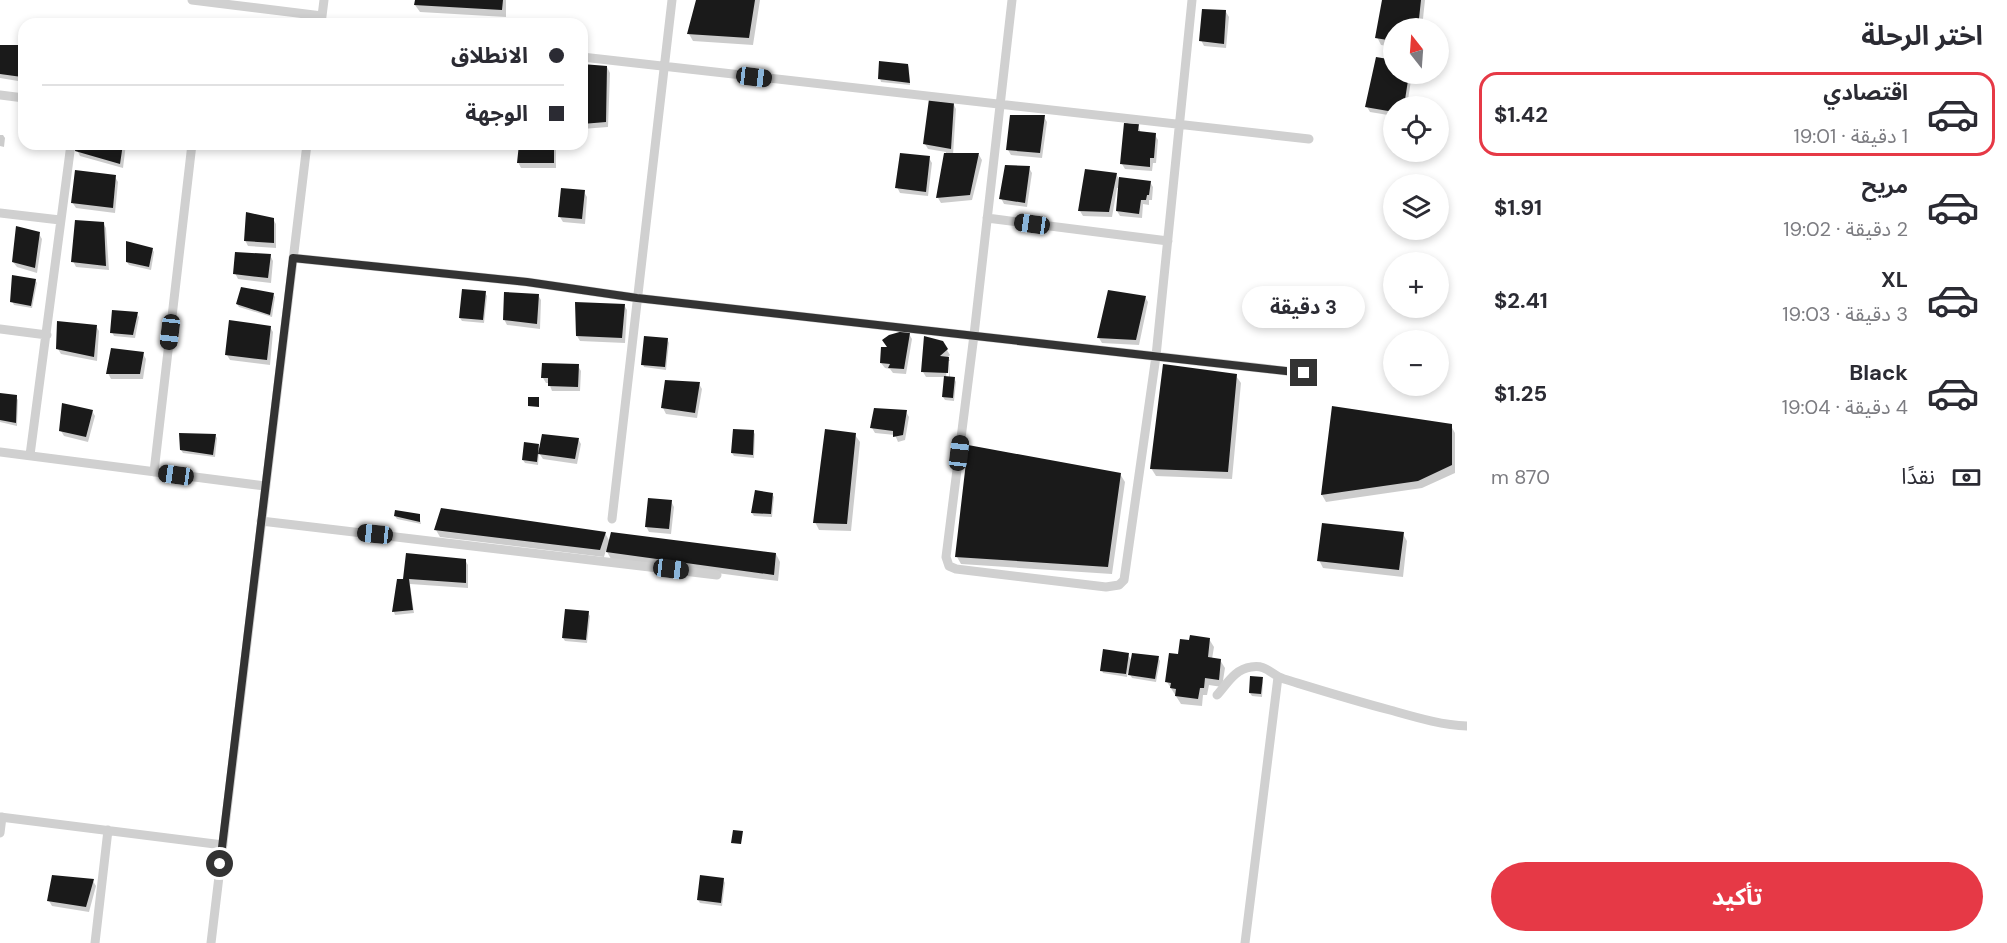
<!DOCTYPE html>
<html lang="ar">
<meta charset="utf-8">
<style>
body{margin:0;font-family:"DM Sans","Noto Sans Arabic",sans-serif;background:#f2f2f3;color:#2b2b33;direction:rtl;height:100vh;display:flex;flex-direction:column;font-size:22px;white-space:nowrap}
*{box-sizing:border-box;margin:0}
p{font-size:20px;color:#7c7c81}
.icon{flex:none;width:33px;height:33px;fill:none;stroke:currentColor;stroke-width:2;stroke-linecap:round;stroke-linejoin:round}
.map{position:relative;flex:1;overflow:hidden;direction:ltr}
.details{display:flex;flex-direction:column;background:#fff;width:540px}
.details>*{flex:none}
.guide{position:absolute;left:18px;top:18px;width:570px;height:132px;border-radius:18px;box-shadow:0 3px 9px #0003;direction:rtl;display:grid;align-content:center;height:132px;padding:0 24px;background:#fff}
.needle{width:39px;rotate:343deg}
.controls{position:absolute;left:1383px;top:18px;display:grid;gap:12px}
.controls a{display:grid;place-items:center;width:66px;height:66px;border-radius:50%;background:#fff;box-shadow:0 3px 9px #0003;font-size:30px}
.end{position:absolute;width:27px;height:27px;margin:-14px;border:8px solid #333;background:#fff;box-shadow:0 0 0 3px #fff}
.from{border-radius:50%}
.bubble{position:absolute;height:42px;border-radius:21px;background:#fff;box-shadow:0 3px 9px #0003;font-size:20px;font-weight:700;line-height:42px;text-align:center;direction:rtl}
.car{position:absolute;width:18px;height:36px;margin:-18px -9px;border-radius:8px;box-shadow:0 0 4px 2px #0007;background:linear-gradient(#222 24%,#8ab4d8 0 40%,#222 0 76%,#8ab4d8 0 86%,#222 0)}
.guide b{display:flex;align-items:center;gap:21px;height:57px;font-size:22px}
.guide b+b{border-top:2px solid #e1e1e2}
.guide i{width:15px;height:15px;background:#2b2b33}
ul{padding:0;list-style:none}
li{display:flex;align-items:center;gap:18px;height:84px;margin:0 12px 9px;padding:0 12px;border:3px solid transparent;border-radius:18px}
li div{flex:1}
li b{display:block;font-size:22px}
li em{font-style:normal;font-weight:700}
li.active{border-color:#e63946}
li>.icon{width:54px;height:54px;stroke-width:1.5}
h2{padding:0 24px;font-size:27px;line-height:72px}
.pay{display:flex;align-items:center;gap:15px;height:66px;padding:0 24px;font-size:22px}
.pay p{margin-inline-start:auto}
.cta{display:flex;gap:12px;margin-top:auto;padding:12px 24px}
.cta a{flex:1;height:69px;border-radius:36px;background:#e63946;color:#fff;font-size:24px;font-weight:700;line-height:69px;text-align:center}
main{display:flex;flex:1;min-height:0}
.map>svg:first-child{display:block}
.shadow{fill:#0003}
.building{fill:#1a1a1a}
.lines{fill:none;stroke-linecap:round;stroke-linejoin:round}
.street{stroke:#d0d0d0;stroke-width:9}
.route{stroke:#333;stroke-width:8}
</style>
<main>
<section class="details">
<h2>اختر الرحلة</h2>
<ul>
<li class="active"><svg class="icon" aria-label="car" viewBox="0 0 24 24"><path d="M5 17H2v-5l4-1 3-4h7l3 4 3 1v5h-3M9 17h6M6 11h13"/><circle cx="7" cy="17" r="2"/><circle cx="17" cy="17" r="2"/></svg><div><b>اقتصادي</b><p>1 دقيقة · 19:01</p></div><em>$1.42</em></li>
<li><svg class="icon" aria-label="car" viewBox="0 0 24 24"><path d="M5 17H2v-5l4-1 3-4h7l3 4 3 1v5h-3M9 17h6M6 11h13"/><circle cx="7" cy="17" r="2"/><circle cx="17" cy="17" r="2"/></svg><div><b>مريح</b><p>2 دقيقة · 19:02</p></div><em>$1.91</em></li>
<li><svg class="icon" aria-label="car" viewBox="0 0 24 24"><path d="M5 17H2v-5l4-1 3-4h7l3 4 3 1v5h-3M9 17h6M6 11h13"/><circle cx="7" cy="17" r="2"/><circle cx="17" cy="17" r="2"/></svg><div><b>XL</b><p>3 دقيقة · 19:03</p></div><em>$2.41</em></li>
<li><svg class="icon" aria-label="car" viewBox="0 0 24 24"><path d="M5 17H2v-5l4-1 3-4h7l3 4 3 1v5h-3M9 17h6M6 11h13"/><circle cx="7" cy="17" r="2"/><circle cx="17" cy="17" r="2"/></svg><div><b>Black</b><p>4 دقيقة · 19:04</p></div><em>$1.25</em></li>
</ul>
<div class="pay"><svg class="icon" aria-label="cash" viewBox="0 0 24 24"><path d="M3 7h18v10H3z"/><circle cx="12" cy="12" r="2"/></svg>نقدًا<p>870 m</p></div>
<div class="cta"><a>تأكيد</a></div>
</section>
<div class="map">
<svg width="1467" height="943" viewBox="0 0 1467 943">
<rect width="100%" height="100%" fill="#fff"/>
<path class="shadow" d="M 416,0 L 506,0 L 506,17 L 420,12 L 415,5 Z
M 697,0 L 760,0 L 753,45 L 693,41 L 689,34 Z
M 1383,0 L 1425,0 L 1422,28 L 1394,28 L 1394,47 L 1381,45 L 1377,37 Z
M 1226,12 L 1229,17 L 1226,48 L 1204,46 L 1201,40 Z
M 0,46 L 22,46 L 24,49 L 24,82 L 0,78 Z
M 582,65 L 607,67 L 610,73 L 608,127 L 582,129 Z
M 908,65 L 909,68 L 910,85 L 881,82 L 880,78 Z
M 1394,74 L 1412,74 L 1407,106 L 1394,106 L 1394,116 L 1370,112 L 1367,107 Z
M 953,103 L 956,109 L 953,155 L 979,155 L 982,160 L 972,200 L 941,203 L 938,198 L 946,152 L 928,149 L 925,144 Z
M 1044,117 L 1047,122 L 1042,158 L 1011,155 L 1008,150 Z
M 1138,126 L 1141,133 L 1155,135 L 1158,140 L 1156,163 L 1153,163 L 1152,171 L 1125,169 L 1122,164 Z
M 0,135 L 3,135 L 5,138 L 4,147 L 0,146 Z
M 78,144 L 126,144 L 123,168 L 80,156 L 77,150 Z
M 521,144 L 556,144 L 556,168 L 521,168 L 518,162 Z
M 929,158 L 932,163 L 928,196 L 900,193 L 897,187 Z
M 1029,168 L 1032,173 L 1027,207 L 1004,204 L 1001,198 Z
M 1086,171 L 1116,174 L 1119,179 L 1150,182 L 1153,187 L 1152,200 L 1149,200 L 1149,205 L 1143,204 L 1142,218 L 1120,216 L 1117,211 L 1120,188 L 1117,188 L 1112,217 L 1083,216 L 1080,211 Z
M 115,177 L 118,182 L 115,213 L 76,208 L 72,202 Z
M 584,192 L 587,197 L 585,224 L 563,222 L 560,217 Z
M 273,219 L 276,224 L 276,248 L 248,246 L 245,240 Z
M 103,223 L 106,228 L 109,270 L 76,267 L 73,261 Z
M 39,234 L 42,239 L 37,273 L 17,267 L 13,262 Z
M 152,249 L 154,252 L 151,270 L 129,265 L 127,262 Z
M 270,255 L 273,261 L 271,283 L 238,279 L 235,273 Z
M 35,280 L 37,283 L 32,308 L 14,305 L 12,301 Z
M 485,293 L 487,296 L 484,323 L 462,321 L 460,318 Z
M 273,294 L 275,297 L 272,317 L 239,307 L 237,304 Z
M 538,295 L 541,300 L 540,329 L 507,325 L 504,319 Z
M 1145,297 L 1148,302 L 1139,345 L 1102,343 L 1099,338 Z
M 624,305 L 627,310 L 625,343 L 580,341 L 577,336 Z
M 137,314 L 139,317 L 135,338 L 114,336 L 112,332 Z
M 96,326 L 99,331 L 97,361 L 61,354 L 58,349 Z
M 270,327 L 273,332 L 270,365 L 230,360 L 227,355 Z
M 909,334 L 912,339 L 906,374 L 893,373 L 890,369 L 885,368 L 881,363 L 889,349 Z
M 667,339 L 669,343 L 666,370 L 644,367 L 643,364 Z
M 942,342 L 950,355 L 948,357 L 950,361 L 947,361 L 946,380 L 949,380 L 950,361 L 950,378 L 954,378 L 956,382 L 954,401 L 945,400 L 943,397 L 946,377 L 926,377 L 923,372 Z
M 143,354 L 146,359 L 143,379 L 111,379 L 108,373 Z
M 578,366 L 581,371 L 580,391 L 552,391 L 549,383 L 546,383 L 543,378 Z
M 1236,376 L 1241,383 L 1232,479 L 1156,476 L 1151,468 Z
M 699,384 L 702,389 L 697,418 L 666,414 L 663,408 Z
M 0,395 L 16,397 L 18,400 L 17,426 L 0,422 Z
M 1333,407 L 1451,426 L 1455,433 L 1455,473 L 1422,488 L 1326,502 L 1322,495 Z
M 92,411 L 95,416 L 88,442 L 64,436 L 61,431 Z
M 906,412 L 909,417 L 905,440 L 898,442 L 895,435 L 875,433 L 872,428 Z
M 753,431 L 755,434 L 754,458 L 734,456 L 732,453 Z
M 215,435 L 217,438 L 215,457 L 183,453 L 181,450 Z
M 855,435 L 860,442 L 851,531 L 819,530 L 815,522 Z
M 578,439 L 581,444 L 577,464 L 543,459 L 539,453 L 538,465 L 525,463 L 523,460 L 538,446 L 541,450 Z
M 1120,474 L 1125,482 L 1112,574 L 961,564 L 957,557 Z
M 772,494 L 774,497 L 772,517 L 754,516 L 752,513 Z
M 671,501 L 674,507 L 671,534 L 649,532 L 646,526 Z
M 419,515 L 421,524 L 397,519 L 395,516 Z
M 436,530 L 605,533 L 610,542 L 776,554 L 780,562 L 778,581 L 611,559 L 606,550 L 604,557 L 440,537 Z
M 1403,534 L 1407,541 L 1403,577 L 1323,568 L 1319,560 Z
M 465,560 L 468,565 L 468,588 L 410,584 L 414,613 L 395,615 L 394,612 L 406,580 L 405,578 Z
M 588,613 L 590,616 L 587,643 L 565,641 L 563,638 Z
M 1209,639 L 1214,647 L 1212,659 L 1220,660 L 1225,668 L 1222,687 L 1209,685 L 1207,695 L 1203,695 L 1202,706 L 1181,704 L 1167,682 L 1180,655 Z
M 1128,655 L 1132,661 L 1158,658 L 1160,661 L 1156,682 L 1132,678 L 1128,671 L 1127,677 L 1103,673 L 1102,670 Z
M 1262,679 L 1263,682 L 1262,697 L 1252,696 L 1250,693 Z
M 723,879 L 725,883 L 722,906 L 700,903 L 698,900 Z
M 93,881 L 96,886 L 89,912 L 52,906 L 49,901 Z"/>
<path class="building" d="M 415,0 L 503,0 L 502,10 L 414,5 Z
M 696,0 L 755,0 L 749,38 L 687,34 Z
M 1382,0 L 1421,0 L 1418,28 L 1394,28 L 1394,41 L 1375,38 Z
M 1202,9 L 1226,10 L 1224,44 L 1199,41 Z
M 0,45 L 23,45 L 22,77 L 0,74 Z
M 1376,57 L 1394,60 L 1394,74 L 1409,74 L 1404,106 L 1394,106 L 1394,112 L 1365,107 Z
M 879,61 L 908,64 L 910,83 L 878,79 Z
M 582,64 L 607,66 L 606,122 L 582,124 Z
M 929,99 L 954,102 L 951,149 L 923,144 Z
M 1010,115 L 1045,115 L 1040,153 L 1006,150 Z
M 1124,123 L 1139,124 L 1138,131 L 1156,133 L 1154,158 L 1150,158 L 1150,167 L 1120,164 Z
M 76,144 L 123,144 L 120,164 L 75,151 Z
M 519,144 L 554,144 L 554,163 L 517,163 Z
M 900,153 L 930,156 L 926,192 L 895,188 Z
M 944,153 L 979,153 L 970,195 L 936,198 Z
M 1005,165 L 1030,166 L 1025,203 L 999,199 Z
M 1085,169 L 1117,173 L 1109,212 L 1078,211 Z
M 75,170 L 116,175 L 113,208 L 71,203 Z
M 1119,177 L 1151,181 L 1149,195 L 1147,195 L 1146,200 L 1141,200 L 1139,214 L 1116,211 Z
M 561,188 L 585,190 L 582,219 L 558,217 Z
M 246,212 L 274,218 L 274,243 L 244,241 Z
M 75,220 L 104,222 L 106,266 L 71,262 Z
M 16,226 L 40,232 L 35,268 L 12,262 Z
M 126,241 L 153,248 L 149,267 L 126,262 Z
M 235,252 L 271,254 L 268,278 L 233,274 Z
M 12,275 L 36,279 L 31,306 L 10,302 Z
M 241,287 L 274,293 L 270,315 L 236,304 Z
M 462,289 L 486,291 L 483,320 L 459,318 Z
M 1108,290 L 1146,296 L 1136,340 L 1097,338 Z
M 504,292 L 539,294 L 537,324 L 503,320 Z
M 575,302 L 625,304 L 622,338 L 576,336 Z
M 112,310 L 138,312 L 133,335 L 110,333 Z
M 229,320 L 271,326 L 267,360 L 225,355 Z
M 57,321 L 97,325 L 94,357 L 56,349 Z
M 903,331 L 910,333 L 904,369 L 888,368 L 890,364 L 880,363 L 881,347 L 887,347 L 882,340 L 889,335 Z
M 644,336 L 668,338 L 665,367 L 641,365 Z
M 924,336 L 943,341 L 948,349 L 940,356 L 949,357 L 948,373 L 921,372 Z
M 111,348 L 144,352 L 140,374 L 106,374 Z
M 542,363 L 579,364 L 578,387 L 548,386 L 548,378 L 541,378 Z
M 1163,364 L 1237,374 L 1228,472 L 1150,469 Z
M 944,376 L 955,377 L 953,398 L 942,397 Z
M 665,380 L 700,382 L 695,413 L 661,408 Z
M 0,393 L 17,395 L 16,423 L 0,420 Z
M 528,397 L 539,397 L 539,407 L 528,406 Z
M 62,403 L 93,410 L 86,437 L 59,431 Z
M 1332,406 L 1452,424 L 1452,465 L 1418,481 L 1321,495 Z
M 874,408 L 907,410 L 903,435 L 893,437 L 893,431 L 870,428 Z
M 733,429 L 754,430 L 753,455 L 731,453 Z
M 825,429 L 856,433 L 847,524 L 813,523 Z
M 179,433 L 216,434 L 213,455 L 180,450 Z
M 542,434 L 579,438 L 575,459 L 538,454 Z
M 524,442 L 539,444 L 537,462 L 522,460 Z
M 968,445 L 1121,473 L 1108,567 L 955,557 Z
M 755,490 L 773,493 L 771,514 L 751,513 Z
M 648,498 L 672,500 L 669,529 L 645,527 Z
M 441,508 L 606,532 L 600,550 L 434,530 Z
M 395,510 L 420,514 L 420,522 L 394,516 Z
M 1322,523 L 1404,532 L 1399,570 L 1317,561 Z
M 611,532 L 776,553 L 774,575 L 606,552 Z
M 406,553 L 466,559 L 466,583 L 409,579 L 413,610 L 392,612 L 397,579 L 403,579 Z
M 565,609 L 589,611 L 586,640 L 562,638 Z
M 1190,635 L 1210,638 L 1208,657 L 1221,659 L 1219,680 L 1205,678 L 1204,688 L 1200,688 L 1198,699 L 1175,696 L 1176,689 L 1170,688 L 1171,683 L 1165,682 L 1169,653 L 1178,654 L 1180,639 L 1189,640 Z
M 1103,649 L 1129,653 L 1126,674 L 1100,671 Z
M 1132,653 L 1159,656 L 1155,679 L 1128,675 Z
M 1250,676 L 1263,677 L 1261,694 L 1249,693 Z
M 733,830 L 743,831 L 741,844 L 731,843 Z
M 52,875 L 94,879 L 86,907 L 47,901 Z
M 700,875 L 724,878 L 721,903 L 697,900 Z"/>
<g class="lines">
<path class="street" d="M 192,0 L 322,16
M 1012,0 L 974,335 L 946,557 L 949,566 L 956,569 L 1106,587 L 1119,585 L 1124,580 L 1156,356 L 1192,0
M 321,24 L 324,0
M 582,57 L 1309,139
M 0,95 L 24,98
M 0,213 L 60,220
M 987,218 L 1168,241
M 293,258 L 527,282 L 637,298 L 1304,373
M 0,329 L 47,335
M 0,452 L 265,486
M 30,455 L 71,144
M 154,472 L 192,144
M 612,519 L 672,0
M 261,521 L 717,575
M 1217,695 C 1227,684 1235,669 1251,667 C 1267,664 1271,675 1284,679 C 1320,690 1355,701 1390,710 C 1415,717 1441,725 1467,726
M 0,817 L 223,845
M 0,833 L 2,817
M 95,943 L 108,830
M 211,943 L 307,144
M 1245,943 L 1278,677"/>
</g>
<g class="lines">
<path class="route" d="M 220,864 L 293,258 L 527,282 L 637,298 L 1304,373"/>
</g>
</svg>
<div class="controls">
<a><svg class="needle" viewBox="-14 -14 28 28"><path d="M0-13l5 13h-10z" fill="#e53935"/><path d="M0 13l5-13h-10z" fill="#7c7c81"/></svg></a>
<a><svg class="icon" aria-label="locate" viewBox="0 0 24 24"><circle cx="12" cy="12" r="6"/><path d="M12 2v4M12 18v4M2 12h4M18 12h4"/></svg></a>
<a><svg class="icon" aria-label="layers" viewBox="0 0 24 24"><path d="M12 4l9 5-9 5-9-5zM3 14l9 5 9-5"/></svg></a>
<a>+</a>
<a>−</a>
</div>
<i class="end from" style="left:220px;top:864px"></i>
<i class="end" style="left:1304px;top:373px"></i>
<div class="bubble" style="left:1242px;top:286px;width:123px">3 دقيقة</div>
<i class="car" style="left:754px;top:77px;rotate:97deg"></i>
<i class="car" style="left:1032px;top:224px;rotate:278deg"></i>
<i class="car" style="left:170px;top:332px;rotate:187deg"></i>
<i class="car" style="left:959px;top:453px;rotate:7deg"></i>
<i class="car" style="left:176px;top:475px;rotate:278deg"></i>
<i class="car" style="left:375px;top:534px;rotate:276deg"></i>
<i class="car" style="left:671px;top:569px;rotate:97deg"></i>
<div class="guide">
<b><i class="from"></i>الانطلاق</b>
<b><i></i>الوجهة</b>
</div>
</div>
</main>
